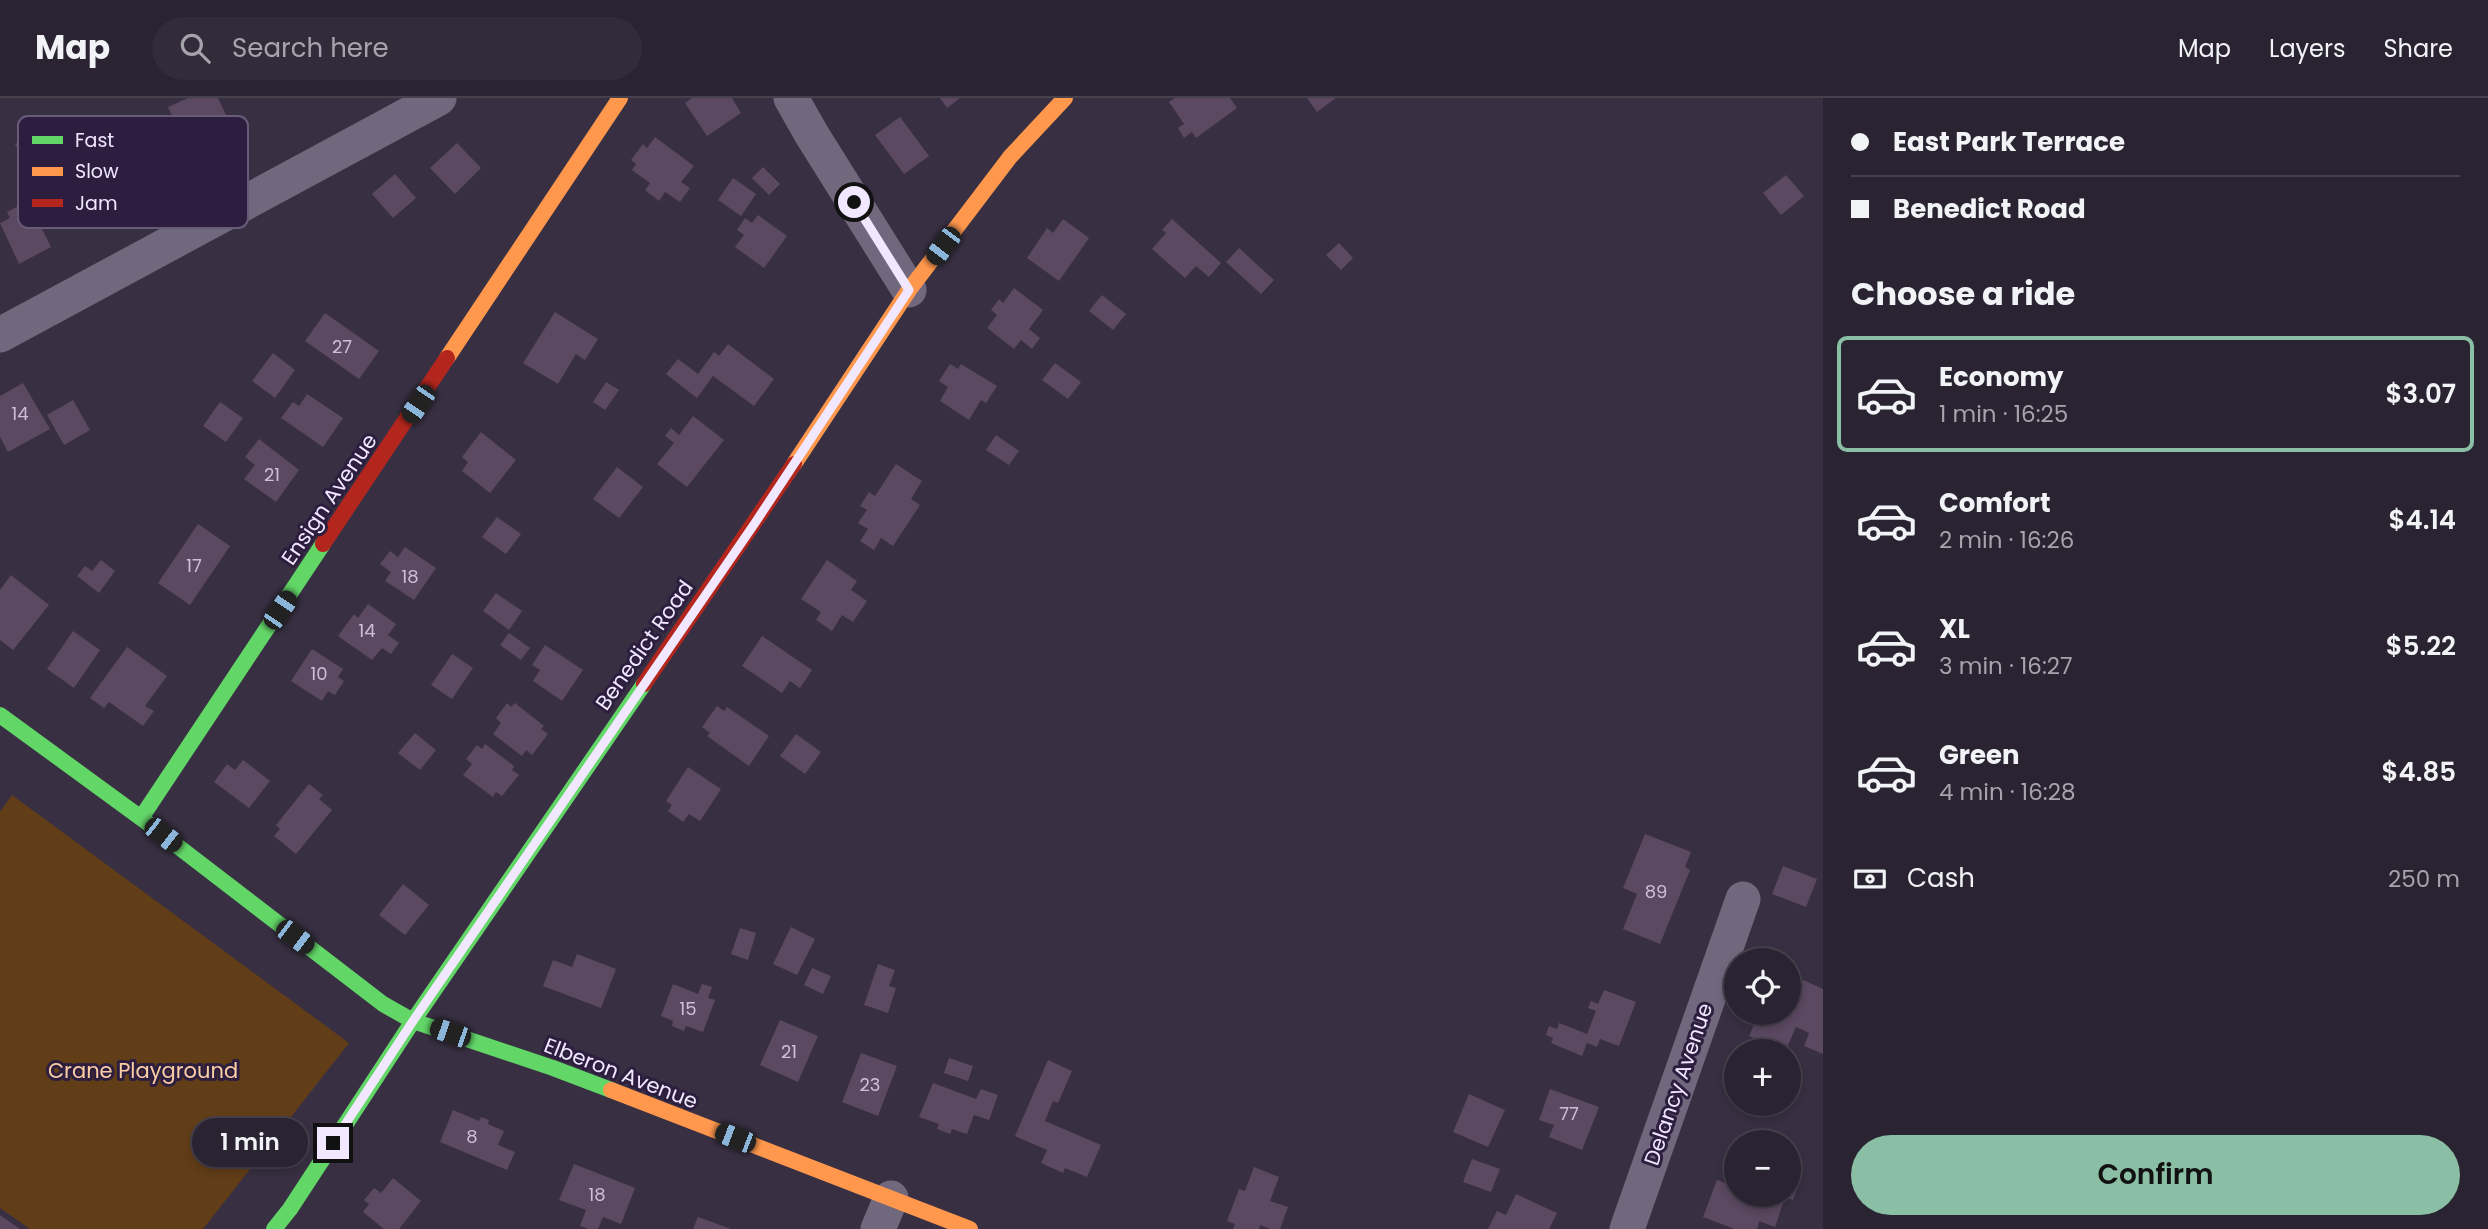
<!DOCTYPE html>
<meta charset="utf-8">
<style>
body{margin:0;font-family:Poppins,sans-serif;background:#322c3a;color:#f1f3f6;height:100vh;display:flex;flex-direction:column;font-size:26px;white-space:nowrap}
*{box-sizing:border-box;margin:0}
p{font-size:23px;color:#a5a4ac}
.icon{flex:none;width:38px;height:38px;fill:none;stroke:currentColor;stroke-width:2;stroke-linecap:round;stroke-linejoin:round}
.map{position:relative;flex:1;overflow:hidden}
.sheet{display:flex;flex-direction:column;background:#2a2432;width:665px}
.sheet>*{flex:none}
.top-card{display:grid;align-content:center;height:154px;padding:0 28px;background:#2a2432}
.tools{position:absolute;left:1724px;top:850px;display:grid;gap:14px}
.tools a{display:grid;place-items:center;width:77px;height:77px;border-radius:50%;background:#2a2432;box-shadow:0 4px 10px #0003,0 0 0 2px #46414d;font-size:35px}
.end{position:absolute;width:32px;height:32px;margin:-16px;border:9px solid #f1e8ff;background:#111;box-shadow:0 0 0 4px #111}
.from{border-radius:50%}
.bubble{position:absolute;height:49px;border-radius:24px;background:#2a2432;box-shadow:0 4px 10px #0003,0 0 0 2px #46414d;font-size:23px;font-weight:600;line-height:49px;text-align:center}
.car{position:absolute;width:21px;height:42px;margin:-21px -10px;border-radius:9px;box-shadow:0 0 5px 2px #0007;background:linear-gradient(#222 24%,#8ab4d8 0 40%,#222 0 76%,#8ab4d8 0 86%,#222 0)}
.top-card b{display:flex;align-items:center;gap:24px;height:66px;font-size:26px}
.top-card b+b{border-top:2px solid #46414d}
.top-card i{width:18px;height:18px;background:#f1f3f6}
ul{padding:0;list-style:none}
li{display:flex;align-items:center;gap:21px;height:116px;margin:0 14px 10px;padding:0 14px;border:4px solid transparent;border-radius:10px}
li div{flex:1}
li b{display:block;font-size:26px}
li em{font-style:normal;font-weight:600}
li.selected{border-color:#8abfa5}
li>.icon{width:63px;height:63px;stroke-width:1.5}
h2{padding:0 28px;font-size:32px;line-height:84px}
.pay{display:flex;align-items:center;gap:18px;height:77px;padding:0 28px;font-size:26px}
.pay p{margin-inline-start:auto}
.action{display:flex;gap:14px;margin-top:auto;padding:14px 28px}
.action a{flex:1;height:80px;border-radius:42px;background:#8abfa5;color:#111;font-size:28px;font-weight:600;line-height:80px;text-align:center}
header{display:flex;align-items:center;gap:42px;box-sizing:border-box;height:98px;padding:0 35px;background:#2a2432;border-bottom:2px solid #46414d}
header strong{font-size:33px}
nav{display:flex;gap:38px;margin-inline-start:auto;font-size:24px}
.search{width:490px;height:63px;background:#322c3a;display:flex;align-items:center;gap:18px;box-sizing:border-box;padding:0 24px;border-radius:38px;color:#a5a4ac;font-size:26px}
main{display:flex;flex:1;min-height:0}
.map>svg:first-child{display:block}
.park{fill:#613d18}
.building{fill:#5b4861}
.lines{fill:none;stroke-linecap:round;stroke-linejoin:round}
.street{stroke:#71687d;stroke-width:35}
.fast{stroke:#63d668;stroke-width:16}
.slow{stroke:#ff974d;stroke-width:16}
.jam{stroke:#b3261e;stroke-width:16}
.route{stroke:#f1e8ff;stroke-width:9}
.labels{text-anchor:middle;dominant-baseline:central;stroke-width:6;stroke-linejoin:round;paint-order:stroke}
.number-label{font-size:18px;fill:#ccc0d8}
.street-label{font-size:21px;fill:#f1e8ff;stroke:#2d1e3f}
.park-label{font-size:21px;fill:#facda5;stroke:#2d1e3f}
.key{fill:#2d1e3f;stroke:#685b79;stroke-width:2}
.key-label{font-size:19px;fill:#f1e8ff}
</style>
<header>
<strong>Map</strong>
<div class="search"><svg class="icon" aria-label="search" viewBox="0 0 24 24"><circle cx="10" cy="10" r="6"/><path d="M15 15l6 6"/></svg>Search here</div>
<nav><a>Map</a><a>Layers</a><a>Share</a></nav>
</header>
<main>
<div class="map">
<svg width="1823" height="1131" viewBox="0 0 1823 1131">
<rect width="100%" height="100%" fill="#383042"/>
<path class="park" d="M 12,697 L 349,945 L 203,1131 L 30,1131 L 0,1110 L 0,714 Z"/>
<path class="building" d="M 188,0 L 218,0 L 243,53 L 199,74 L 168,9 Z
M 692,0 L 732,0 L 741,15 L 707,38 L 685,5 Z
M 940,0 L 960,0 L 947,10 Z
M 1175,0 L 1230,0 L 1237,10 L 1196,40 L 1192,34 L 1184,40 L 1178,30 L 1184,26 L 1169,4 Z
M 1307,0 L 1336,0 L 1317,14 Z
M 900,19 L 929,58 L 904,76 L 875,37 Z
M 44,30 L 62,63 L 32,78 L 15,46 Z
M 655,39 L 694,68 L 681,84 L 690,90 L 680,104 L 665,94 L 659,103 L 645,92 L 650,85 L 632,72 L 636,66 L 631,62 L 643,46 L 647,50 Z
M 457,45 L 481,70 L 455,96 L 430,70 Z
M 763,69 L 780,86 L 769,97 L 752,80 Z
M 395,76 L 416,100 L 393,120 L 372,96 Z
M 1786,77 L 1804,98 L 1781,117 L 1763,95 Z
M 733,80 L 756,96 L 741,118 L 718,102 Z
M 28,103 L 51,149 L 19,166 L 0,125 L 10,120 L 7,114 Z
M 758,117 L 787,138 L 764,170 L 735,149 L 744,137 L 737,132 L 745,120 L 752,125 Z
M 1063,121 L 1089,140 L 1059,183 L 1027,160 L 1047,130 L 1053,135 Z
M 1172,121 L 1221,165 L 1209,179 L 1196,168 L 1185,180 L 1152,151 L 1166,135 L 1162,132 Z
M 1339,145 L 1353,160 L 1341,172 L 1326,157 Z
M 1239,150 L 1274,182 L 1261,196 L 1226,164 Z
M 1014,190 L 1043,212 L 1029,231 L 1040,240 L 1032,251 L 1021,242 L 1014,251 L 987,230 L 997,217 L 991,212 L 999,201 L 1003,205 Z
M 1102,197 L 1126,216 L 1113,232 L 1089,213 Z
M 555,214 L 598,241 L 585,262 L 576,256 L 558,286 L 523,265 Z
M 325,215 L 379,253 L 359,281 L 305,243 Z
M 728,246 L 774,281 L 754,308 L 713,278 L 697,300 L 666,276 L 678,261 L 698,276 L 714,254 L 719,258 Z
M 273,255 L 295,272 L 275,300 L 252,283 Z
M 1055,265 L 1081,284 L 1068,301 L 1042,282 Z
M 950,266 L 958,271 L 961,266 L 997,288 L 986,305 L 981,302 L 969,322 L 940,303 L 948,289 L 939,283 Z
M 606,284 L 619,292 L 605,312 L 593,304 Z
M 23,285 L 50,331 L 8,354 L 0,339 L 0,298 Z
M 307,296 L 343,320 L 323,349 L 281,320 L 293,304 L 299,308 Z
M 73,302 L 90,332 L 64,347 L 47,317 Z
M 220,304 L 243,320 L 226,344 L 203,328 Z
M 693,318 L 724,342 L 687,389 L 657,366 L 674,345 L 665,338 L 671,330 L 679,337 Z
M 481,334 L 516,362 L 490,395 L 462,373 L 468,364 L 462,359 Z
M 996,337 L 1019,353 L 1009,367 L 986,352 Z
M 259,341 L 299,372 L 276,404 L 244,381 L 255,367 L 245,359 Z
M 896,366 L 922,383 L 911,401 L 920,407 L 893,448 L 881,440 L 874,452 L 860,443 L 868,431 L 858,425 L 867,412 L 860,408 L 869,394 L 875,398 Z
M 617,369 L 643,389 L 619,420 L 593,401 Z
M 497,419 L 521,436 L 506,456 L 482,439 Z
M 198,426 L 230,448 L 190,507 L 158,485 Z
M 405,449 L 436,470 L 414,502 L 385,483 L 391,474 L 380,466 L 390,453 L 398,459 Z
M 101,462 L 115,473 L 99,495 L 77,478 L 85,468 L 92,473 Z
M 827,462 L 857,483 L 851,492 L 867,503 L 853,524 L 842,517 L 832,533 L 816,522 L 821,514 L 801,501 Z
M 11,477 L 49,507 L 13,552 L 0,542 L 0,492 Z
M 496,495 L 522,513 L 509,532 L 483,513 Z
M 368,506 L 396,526 L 388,537 L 399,545 L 391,556 L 382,550 L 372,562 L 338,538 L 354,516 L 358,520 Z
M 73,533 L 100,552 L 74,590 L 47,571 Z
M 509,535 L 530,550 L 521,562 L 500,547 Z
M 762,538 L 812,572 L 800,590 L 790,583 L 782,595 L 742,568 Z
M 545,547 L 583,572 L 562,603 L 533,583 L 540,572 L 532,567 Z
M 127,549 L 167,578 L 145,608 L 154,613 L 143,628 L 109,604 L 104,610 L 90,600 Z
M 312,551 L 343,571 L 338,579 L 344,583 L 335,597 L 328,593 L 322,603 L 291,583 Z
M 452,556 L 473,570 L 452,601 L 431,587 Z
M 507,605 L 511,609 L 515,605 L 544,628 L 541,631 L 548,636 L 532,657 L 526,652 L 522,658 L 493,636 L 501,625 L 496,620 Z
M 717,608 L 724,613 L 727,609 L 769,638 L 749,668 L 707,638 L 710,635 L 702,629 Z
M 415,635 L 436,652 L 420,672 L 398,655 Z
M 796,636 L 821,654 L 805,676 L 780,658 Z
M 485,646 L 514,668 L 512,672 L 519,677 L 502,698 L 496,694 L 493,699 L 463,677 L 472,666 L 466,661 L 477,647 L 482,651 Z
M 243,662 L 270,683 L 249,710 L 214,684 L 227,666 L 235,672 Z
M 688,669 L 721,691 L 700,723 L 689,716 L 683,724 L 668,713 L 672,707 L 666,703 Z
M 309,686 L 323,697 L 319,701 L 332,712 L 296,756 L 274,738 L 280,731 L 276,727 Z
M 1645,736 L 1691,754 L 1685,769 L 1690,772 L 1660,846 L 1623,831 L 1637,796 L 1623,790 Z
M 1783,768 L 1817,781 L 1806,809 L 1772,796 Z
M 403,786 L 429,807 L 405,837 L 379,817 Z
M 791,829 L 815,841 L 797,877 L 773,866 Z
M 740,830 L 756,835 L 748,862 L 731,856 Z
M 577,856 L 616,871 L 601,910 L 543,888 L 553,862 L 572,869 Z
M 878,866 L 895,872 L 889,888 L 896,890 L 888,915 L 864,907 Z
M 812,870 L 831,878 L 823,896 L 804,887 Z
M 1801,881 L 1823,891 L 1823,956 L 1804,948 L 1809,935 L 1796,929 L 1785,954 L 1749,938 L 1759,915 L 1788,915 L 1788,887 L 1796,890 Z
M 673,886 L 698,896 L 702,886 L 712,889 L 708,900 L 715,902 L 703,934 L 686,928 L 684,933 L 672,928 L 673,923 L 661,918 Z
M 1604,892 L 1636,904 L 1619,948 L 1600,941 L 1597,949 L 1587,945 L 1582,958 L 1551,945 L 1553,940 L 1546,937 L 1549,928 L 1557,931 L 1559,925 L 1587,936 L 1596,913 L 1588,910 L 1591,903 L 1598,906 Z
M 780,922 L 818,938 L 798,984 L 760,967 Z
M 861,955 L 897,968 L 878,1018 L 842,1004 Z
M 949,960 L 973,968 L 968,983 L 944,975 Z
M 1048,962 L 1072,973 L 1058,1005 L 1053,1003 L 1045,1023 L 1101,1047 L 1087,1079 L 1065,1070 L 1063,1075 L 1041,1065 L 1047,1052 L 1015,1038 Z
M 933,985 L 976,1001 L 981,991 L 998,997 L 989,1022 L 974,1017 L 967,1036 L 952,1031 L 950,1036 L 937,1031 L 939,1026 L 919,1019 Z
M 1550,991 L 1599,1009 L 1582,1052 L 1549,1039 L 1554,1027 L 1539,1022 Z
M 1469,996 L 1505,1012 L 1488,1049 L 1453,1034 Z
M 453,1012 L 479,1023 L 481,1019 L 489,1022 L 488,1026 L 504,1033 L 498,1047 L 515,1054 L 507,1072 L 440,1044 Z
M 1472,1061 L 1500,1071 L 1491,1094 L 1463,1084 Z
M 574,1066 L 635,1090 L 621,1126 L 603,1119 L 598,1131 L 589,1131 L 580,1128 L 586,1112 L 559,1102 Z
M 1254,1069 L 1279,1079 L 1270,1103 L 1288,1109 L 1280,1131 L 1270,1131 L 1260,1127 L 1259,1131 L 1233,1131 L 1235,1126 L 1227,1123 L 1239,1091 L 1245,1093 Z
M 1788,1078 L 1800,1082 L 1793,1102 L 1785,1099 L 1775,1129 L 1759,1123 L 1757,1131 L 1735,1131 L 1703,1119 L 1717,1082 L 1736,1089 L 1736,1097 L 1760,1097 L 1772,1101 L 1773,1097 L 1788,1097 Z
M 393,1080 L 421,1103 L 399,1131 L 384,1131 L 363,1114 L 369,1106 L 364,1102 L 374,1090 L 381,1095 Z
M 1516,1096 L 1557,1115 L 1549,1131 L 1488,1131 L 1497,1113 L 1506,1117 Z
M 0,1117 L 20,1131 L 0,1131 Z
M 698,1119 L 731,1131 L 693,1131 Z"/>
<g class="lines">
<path class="street" d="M 791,0 L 812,37 L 909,192
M 0,237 L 439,0
M 878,1131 L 891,1100
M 1627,1131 L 1743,801"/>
<path class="fast" d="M 0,617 L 141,720 L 383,906 L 413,923 L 553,970 L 611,992
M 141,720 L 323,446
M 274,1131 L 290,1111 L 413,923 L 644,586"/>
<path class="slow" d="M 447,260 L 620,0
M 794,366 L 909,192 L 1010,59 L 1065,0
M 611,992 L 970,1131"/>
<path class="jam" d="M 323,446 L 447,260
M 644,586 L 794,366"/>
</g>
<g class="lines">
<path class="route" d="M 333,1045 L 413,923 L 755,425 L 909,192 L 854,104"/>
</g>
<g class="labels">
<g class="number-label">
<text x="342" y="248">27</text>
<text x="20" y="315">14</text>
<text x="272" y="376">21</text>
<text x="194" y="467">17</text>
<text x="410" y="478">18</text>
<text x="367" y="532">14</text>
<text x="319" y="575">10</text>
<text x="1656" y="793">89</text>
<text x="688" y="910">15</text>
<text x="789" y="953">21</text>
<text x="870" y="986">23</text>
<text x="1569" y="1015">77</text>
<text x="472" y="1038">8</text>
<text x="597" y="1096">18</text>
</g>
<g class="street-label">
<text transform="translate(329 401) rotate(-56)">Ensign Avenue</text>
<text transform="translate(644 547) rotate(-55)">Benedict Road</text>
<text transform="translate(621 975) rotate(21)">Elberon Avenue</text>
<text transform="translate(1678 986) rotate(-71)">Delancy Avenue</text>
</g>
<g class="park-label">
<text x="143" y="972">Crane Playground</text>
</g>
</g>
<rect x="18" y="18" width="230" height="112" rx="10" class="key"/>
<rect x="32" y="38" width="31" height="8" fill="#63d668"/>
<rect x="32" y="69" width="31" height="9" fill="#ff974d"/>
<rect x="32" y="101" width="31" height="8" fill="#b3261e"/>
<g class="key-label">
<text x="75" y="49">Fast</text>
<text x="75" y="80">Slow</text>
<text x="75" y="112">Jam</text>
</g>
</svg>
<div class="tools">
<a><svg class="icon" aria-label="locate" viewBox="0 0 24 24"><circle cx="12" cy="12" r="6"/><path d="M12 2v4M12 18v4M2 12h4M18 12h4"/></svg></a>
<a>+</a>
<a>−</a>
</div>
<i class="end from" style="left:854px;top:104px"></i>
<i class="end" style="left:333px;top:1045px"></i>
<div class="bubble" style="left:192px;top:1020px;width:116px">1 min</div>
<i class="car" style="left:943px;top:148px;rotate:217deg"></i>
<i class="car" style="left:418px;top:306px;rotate:214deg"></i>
<i class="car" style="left:280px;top:512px;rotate:34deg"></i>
<i class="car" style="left:163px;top:737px;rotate:128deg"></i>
<i class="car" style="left:295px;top:839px;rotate:127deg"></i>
<i class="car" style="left:450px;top:935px;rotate:289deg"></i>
<i class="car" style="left:735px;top:1040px;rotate:291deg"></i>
</div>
<section class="sheet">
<div class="top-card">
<b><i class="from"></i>East Park Terrace</b>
<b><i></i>Benedict Road</b>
</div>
<h2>Choose a ride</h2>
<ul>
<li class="selected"><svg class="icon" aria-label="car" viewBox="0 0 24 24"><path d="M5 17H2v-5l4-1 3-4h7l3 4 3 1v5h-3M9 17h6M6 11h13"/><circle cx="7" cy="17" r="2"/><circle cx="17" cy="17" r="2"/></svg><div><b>Economy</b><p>1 min · 16:25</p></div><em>$3.07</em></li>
<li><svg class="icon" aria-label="car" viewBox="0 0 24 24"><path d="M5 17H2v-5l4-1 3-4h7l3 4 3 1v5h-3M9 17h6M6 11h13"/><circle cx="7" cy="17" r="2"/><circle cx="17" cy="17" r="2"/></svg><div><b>Comfort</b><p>2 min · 16:26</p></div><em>$4.14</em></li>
<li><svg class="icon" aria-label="car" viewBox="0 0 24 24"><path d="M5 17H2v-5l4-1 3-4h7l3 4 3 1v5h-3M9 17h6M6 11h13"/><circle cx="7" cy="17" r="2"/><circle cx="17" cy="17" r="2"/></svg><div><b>XL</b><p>3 min · 16:27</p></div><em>$5.22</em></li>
<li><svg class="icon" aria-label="car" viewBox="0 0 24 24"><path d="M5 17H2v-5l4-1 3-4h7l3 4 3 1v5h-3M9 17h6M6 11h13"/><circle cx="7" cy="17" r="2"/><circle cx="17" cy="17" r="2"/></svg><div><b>Green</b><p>4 min · 16:28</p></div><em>$4.85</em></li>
</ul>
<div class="pay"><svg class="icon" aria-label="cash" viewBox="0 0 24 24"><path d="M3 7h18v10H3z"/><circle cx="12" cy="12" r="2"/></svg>Cash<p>250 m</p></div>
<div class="action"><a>Confirm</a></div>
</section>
</main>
